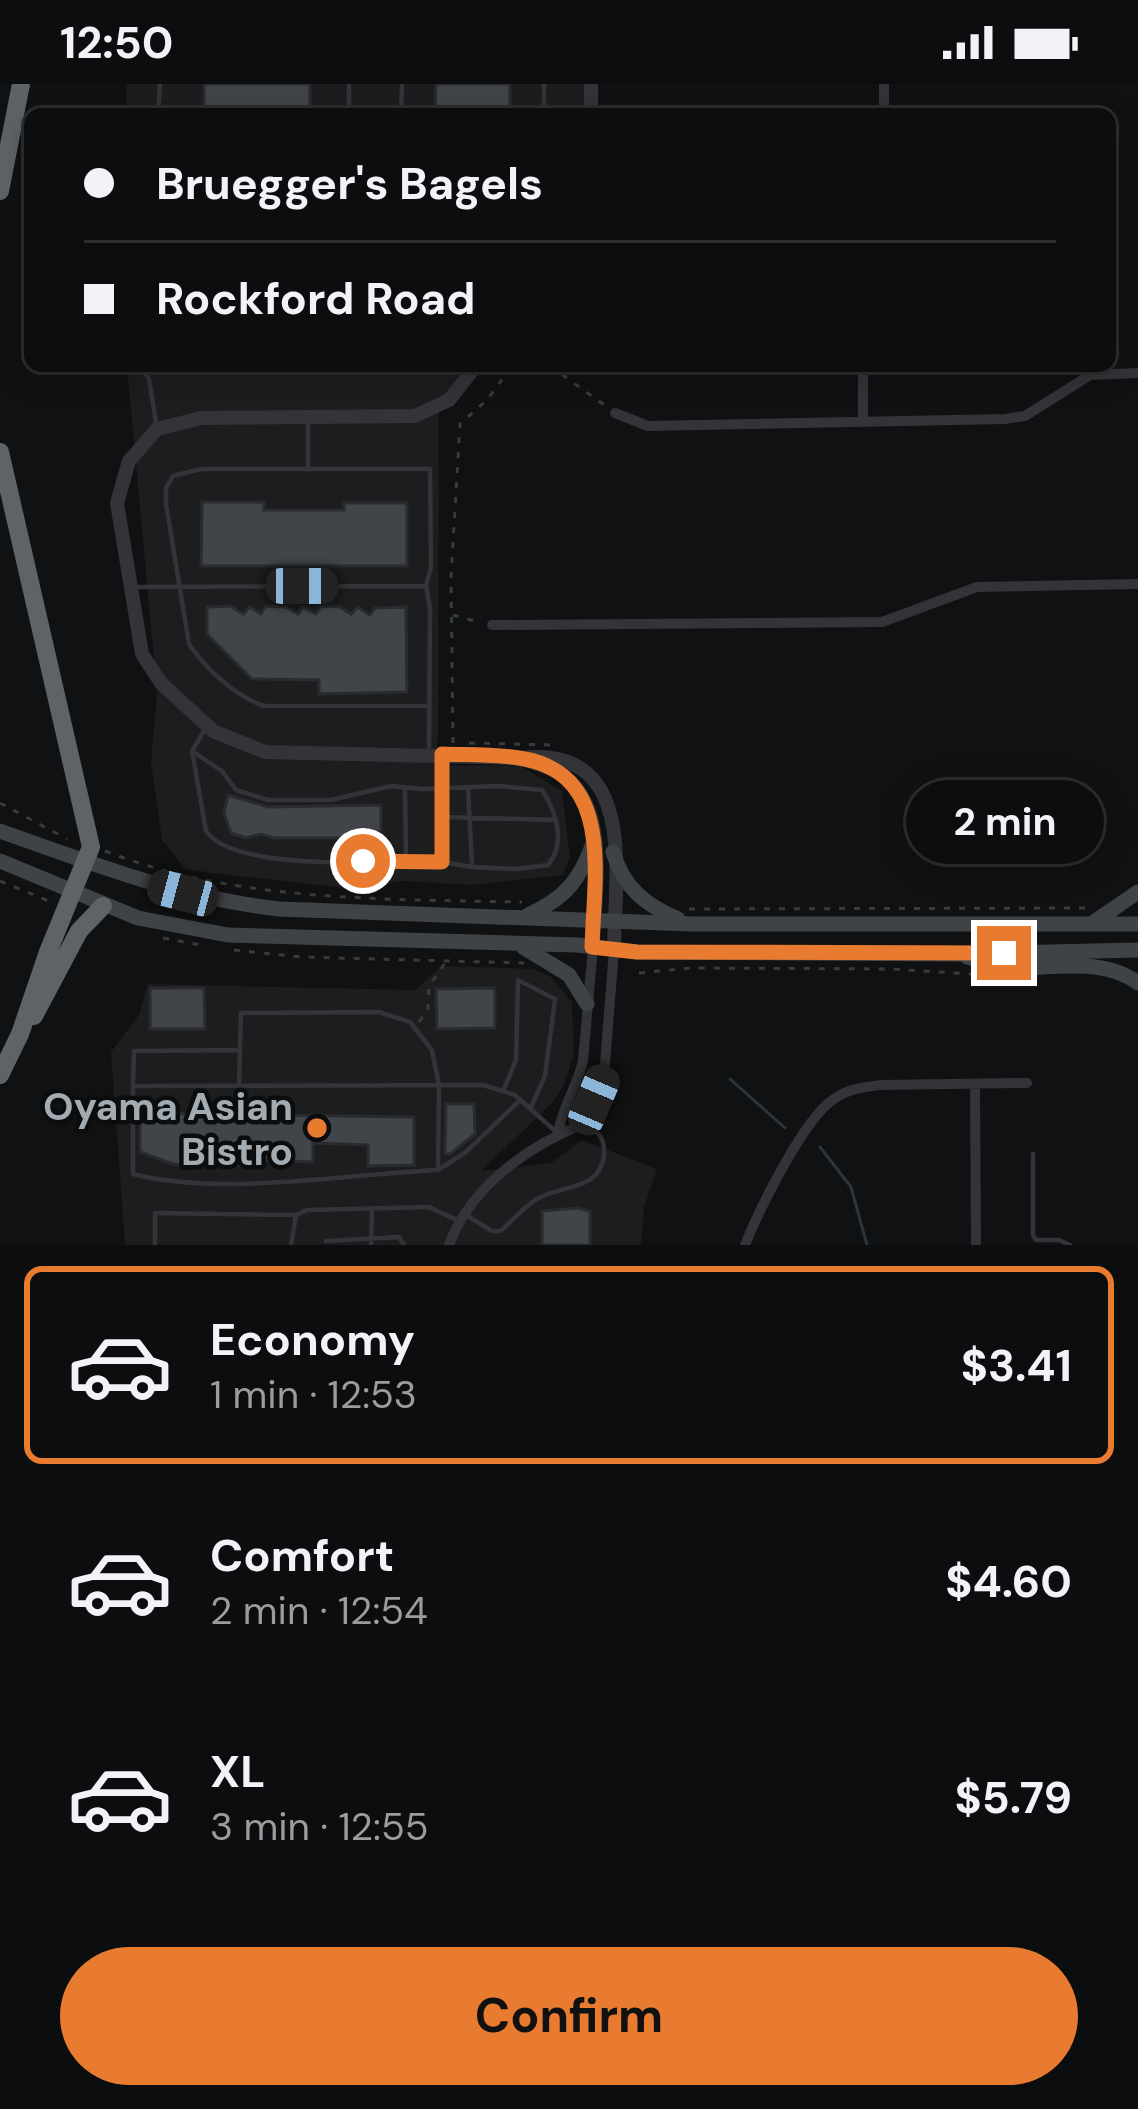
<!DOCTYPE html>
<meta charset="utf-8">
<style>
body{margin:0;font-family:"DM Sans",sans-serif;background:#151617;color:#f1f3f6;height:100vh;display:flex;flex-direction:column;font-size:45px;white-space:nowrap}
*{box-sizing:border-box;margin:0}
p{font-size:39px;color:#9a9c9e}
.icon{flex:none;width:66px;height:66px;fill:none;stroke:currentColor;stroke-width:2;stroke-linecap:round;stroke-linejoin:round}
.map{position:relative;height:1161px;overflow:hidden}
.side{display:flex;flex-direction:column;background:#0c0d0e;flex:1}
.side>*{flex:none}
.hud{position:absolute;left:24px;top:24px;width:1092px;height:264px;border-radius:18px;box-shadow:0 6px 30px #0003,0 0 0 3px #2c2d2e;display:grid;align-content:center;height:264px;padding:0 60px;background:#0c0d0e}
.end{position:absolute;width:54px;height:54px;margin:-27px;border:15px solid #e97b31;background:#fff;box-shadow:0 0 0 6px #fff}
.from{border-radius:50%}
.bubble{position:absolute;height:84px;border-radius:42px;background:#0c0d0e;box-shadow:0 6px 30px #0003,0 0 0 3px #2c2d2e;font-size:39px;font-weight:700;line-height:84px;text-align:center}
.car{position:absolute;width:36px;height:72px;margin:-36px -18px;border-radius:15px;box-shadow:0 0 9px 3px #0007;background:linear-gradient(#222 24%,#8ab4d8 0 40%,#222 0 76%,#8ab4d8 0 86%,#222 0)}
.hud b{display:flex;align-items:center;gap:42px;height:114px;font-size:45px}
.hud b+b{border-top:3px solid #2c2d2e}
.hud i{width:30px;height:30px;background:#f1f3f6}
ul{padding:21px 0 0;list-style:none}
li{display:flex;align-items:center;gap:36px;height:198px;margin:0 24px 18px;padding:0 36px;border:6px solid transparent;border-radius:18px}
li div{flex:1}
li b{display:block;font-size:45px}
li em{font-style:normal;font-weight:700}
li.current{border-color:#e97b31}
li>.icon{width:108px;height:108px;stroke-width:1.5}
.action{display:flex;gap:24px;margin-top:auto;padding:24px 60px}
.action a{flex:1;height:138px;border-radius:72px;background:#e97b31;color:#111;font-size:48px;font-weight:700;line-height:138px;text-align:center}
.status{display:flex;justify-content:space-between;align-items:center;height:84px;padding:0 60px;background:#0c0d0e;direction:ltr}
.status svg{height:33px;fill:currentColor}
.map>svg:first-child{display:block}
.built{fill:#1c1d1f}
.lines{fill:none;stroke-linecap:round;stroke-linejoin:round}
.stream{stroke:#2b363a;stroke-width:3}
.building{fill:#414448;stroke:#2a2b2e;stroke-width:3}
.path{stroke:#383b3d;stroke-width:3;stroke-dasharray:6 9;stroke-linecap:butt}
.service{stroke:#323437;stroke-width:4.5}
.minor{stroke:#323437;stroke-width:10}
.tertiary{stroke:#323437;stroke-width:14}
.secondary{stroke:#404346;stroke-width:15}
.motorway{stroke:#5e6367;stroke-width:18}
.route{stroke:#e97b31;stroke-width:15}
.poi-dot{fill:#e97b31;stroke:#0b0c0d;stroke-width:4.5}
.labels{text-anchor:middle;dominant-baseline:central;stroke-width:9;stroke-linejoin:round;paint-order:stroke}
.poi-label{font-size:39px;font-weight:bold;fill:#a2abb2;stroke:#0b0c0d;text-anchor:end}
</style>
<div class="status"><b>12:50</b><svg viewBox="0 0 49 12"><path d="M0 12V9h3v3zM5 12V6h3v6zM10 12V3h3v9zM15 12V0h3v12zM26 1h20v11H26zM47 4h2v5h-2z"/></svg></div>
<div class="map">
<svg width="1138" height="1161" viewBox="0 0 1138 1161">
<rect width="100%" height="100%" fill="#101112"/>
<path class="built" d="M 127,0 L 592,0 L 592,30 L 126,30 Z
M 127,282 L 475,282 L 439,324 L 438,655 L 434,682 L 519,681 L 562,707 L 570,773 L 563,791 L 472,801 L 405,797 L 346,804 L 186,786 L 162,756 L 151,679 L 157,608 Z
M 441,882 L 533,885 L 551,893 L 572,918 L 574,971 L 563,1003 L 553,1018 L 481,1087 L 551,1079 L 582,1056 L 657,1085 L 644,1123 L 641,1161 L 125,1161 L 111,968 L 139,931 L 148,900 L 415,906 Z"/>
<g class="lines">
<path class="stream" d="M 730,995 L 785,1044
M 820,1063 L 851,1103 L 867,1161"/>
</g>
<path class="building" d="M 204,0 L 310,0 L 310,30 L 204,30 Z
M 436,0 L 510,0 L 510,30 L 435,30 Z
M 202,418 L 264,418 L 264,426 L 344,426 L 344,419 L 407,419 L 407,482 L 201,482 Z
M 231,522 L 243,530 L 250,523 L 261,530 L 266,522 L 286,523 L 298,530 L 303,523 L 316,530 L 321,522 L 340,523 L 351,530 L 358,523 L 370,531 L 375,524 L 406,523 L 407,608 L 319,610 L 319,596 L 252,595 L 207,550 L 207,523 Z
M 228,711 L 268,723 L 381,721 L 381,746 L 373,754 L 274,754 L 261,750 L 246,754 L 231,749 L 224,729 Z
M 150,904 L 204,904 L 205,945 L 150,945 Z
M 495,904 L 495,944 L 437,945 L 436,905 Z
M 446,1020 L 474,1020 L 475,1050 L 450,1070 L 445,1070 Z
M 140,1029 L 414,1033 L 414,1081 L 368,1082 L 368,1061 L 313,1059 L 313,1078 L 246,1076 L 245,1082 L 173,1080 L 140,1068 Z
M 577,1124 L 590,1127 L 590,1161 L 542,1161 L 542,1127 Z"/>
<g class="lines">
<path class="path" d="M 550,282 L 607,323
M 453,531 L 478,538
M 453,659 L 451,493 L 460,340 L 487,316 L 512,282
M 469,659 L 555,661
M 0,719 L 67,755
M 105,767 C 236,818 383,815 522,818
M 0,797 L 51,818
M 689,825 L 1087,824
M 163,854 L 201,861
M 234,866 L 301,873 L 524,879
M 639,889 L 691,884 L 890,885 L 972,890
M 419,938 L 428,926 L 429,902 L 445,879"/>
<path class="service" d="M 158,30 L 160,0
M 349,30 L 349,0
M 401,30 L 402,0
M 544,30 L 544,0
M 142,282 L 340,282
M 142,283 L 149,295 L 156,339
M 308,337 L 308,385
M 132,503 L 426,502
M 204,647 L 192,667 L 206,747 C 234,789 391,777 442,778 L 442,676
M 192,667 L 222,687 L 236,706 L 268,716 L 331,716 L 391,702 L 422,705 L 498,702 L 542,706 C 557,729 566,759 548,781 L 516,785 L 472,783 L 468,704
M 429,670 L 430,524 L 426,502 L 431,483 L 430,385 L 201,385 L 173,392 L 166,404 L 166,420 L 189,560 C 206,585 235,612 264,622 L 429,622
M 405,703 L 406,776
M 442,733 L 556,736
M 442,778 L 472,783
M 133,1000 L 134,967 L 240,966
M 239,1002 L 241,929 L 379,928 L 410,938 L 432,966 L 439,1001 L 438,1086 C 344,1090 224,1113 133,1090 L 133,1002 L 483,1001 L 515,1011 L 554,1046
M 504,1005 L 516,976 L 518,896 L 555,915 L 545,992 L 531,1023
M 1033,1070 L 1033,1151 L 1036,1156 L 1059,1156 L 1070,1161
M 438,1086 L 466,1068 L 520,1016
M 466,1131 L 492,1147 L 500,1147 C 513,1137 523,1123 537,1115 C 563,1100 601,1107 604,1070 C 605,1053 597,1046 583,1040
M 326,1157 L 399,1153 L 404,1161
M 155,1161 L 155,1129 L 296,1131 L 307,1126 L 429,1123 L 459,1137
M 291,1161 L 296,1131
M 371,1161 L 372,1124"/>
<path class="minor" d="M 884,0 L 884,30
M 863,282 L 863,338
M 615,329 L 648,342 L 1005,335 L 1025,332 L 1090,291 L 1138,289
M 492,541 L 882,538 L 977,503 L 1138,500
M 975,1000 L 976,1161
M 558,1050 C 562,1023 577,1003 583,977 L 593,863
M 449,1161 C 471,1102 527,1063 583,1040 L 604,992 L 614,866
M 745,1161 C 759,1126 804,1034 834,1015 C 847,1005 864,1003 880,1001 L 1027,999"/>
<path class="tertiary" d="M 591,30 L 591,0
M 476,282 L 449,316 L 415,332 L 201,334 L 157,345 L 129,377 L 117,419 L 142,570 L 161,599 L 213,647 L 265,668 L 521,674 C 638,661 615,788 614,866
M 526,676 C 541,681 557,686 569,696 C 610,733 594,814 593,863"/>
<path class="secondary" d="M 0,747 C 93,780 180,814 279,825 L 692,840 L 1138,840
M 613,768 C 623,803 645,821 678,835
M 0,777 L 138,834 L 228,851 L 577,861 L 637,868 L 959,870 L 1138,866
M 528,831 C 566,814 580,796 594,757
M 1091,840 L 1138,808
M 523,863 L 569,891 L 587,920
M 967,873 C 979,877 992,883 1004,884 C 1047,886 1102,871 1138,899"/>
<path class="motorway" d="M 0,107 L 21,0
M 0,368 L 91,763 L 48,868 L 20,950 L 0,991
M 34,932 L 79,847 L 103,822"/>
</g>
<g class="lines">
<path class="route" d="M 363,777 L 442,778 L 442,670 C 467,671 494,670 519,674 C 615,688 594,792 592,863 L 637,868 L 1004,869"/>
</g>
<circle class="poi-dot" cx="317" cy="1044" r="12"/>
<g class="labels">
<g class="poi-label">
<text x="293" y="1022">Oyama Asian<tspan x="293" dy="45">Bistro</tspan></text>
</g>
</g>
</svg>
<i class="end from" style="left:363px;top:777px"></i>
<i class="end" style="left:1004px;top:869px"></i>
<div class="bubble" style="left:906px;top:696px;width:198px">2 min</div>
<i class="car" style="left:302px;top:502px;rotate:90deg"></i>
<i class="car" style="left:183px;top:809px;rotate:285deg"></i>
<i class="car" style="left:594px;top:1016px;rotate:23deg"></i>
<div class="hud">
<b><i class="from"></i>Bruegger's Bagels</b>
<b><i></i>Rockford Road</b>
</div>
</div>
<section class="side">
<ul>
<li class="current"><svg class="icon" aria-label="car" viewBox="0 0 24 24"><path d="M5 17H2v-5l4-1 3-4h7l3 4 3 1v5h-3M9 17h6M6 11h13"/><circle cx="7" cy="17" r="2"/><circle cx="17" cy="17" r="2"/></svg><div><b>Economy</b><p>1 min · 12:53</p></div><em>$3.41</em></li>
<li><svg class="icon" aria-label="car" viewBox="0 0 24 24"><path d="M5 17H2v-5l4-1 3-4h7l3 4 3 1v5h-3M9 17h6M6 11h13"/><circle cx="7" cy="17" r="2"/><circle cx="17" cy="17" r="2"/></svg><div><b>Comfort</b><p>2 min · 12:54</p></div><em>$4.60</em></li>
<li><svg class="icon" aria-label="car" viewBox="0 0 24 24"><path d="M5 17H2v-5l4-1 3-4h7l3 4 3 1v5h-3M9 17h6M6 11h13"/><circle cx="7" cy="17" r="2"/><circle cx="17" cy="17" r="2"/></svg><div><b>XL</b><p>3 min · 12:55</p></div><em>$5.79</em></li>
</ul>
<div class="action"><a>Confirm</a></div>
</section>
